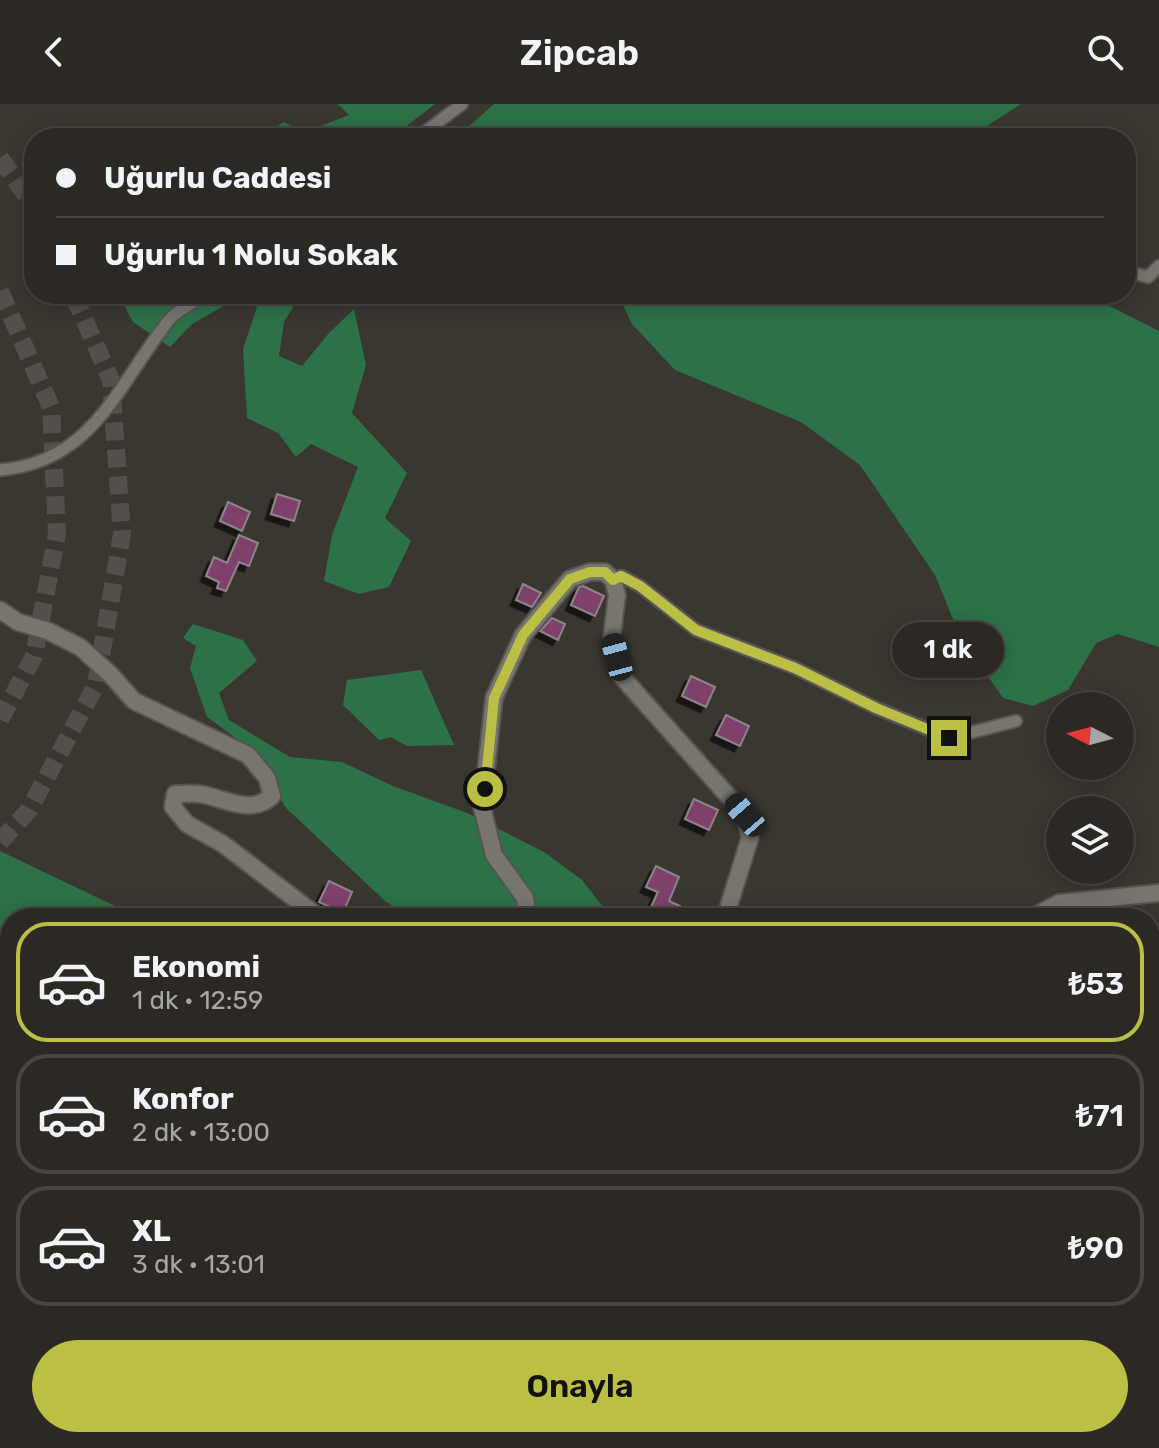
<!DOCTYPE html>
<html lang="tr">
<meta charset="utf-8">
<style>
body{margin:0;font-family:Rubik,sans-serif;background:#383532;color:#f1f3f6;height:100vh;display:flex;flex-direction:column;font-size:30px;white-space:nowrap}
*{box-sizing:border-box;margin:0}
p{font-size:26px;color:#a6a6a7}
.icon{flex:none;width:44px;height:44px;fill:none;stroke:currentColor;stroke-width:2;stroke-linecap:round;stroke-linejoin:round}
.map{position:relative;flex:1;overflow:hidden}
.sheet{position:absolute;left:0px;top:804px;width:1160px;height:540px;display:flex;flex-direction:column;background:#2c2925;border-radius:32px 32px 0 0;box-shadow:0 4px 20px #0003,0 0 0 2px #484542}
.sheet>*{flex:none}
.hud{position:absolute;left:24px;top:24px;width:1112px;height:176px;border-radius:32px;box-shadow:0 4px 20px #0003,0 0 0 2px #484542;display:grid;align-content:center;height:176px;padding:0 32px;background:#2c2925}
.needle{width:52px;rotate:276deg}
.controls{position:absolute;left:1046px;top:588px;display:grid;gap:16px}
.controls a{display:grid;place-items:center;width:88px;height:88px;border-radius:50%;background:#2c2925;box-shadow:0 4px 20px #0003,0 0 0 2px #484542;font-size:40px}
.end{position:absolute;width:36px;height:36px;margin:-18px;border:10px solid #bbc044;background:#111;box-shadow:0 0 0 4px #111}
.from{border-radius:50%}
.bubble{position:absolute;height:56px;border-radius:28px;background:#2c2925;box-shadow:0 4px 20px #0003,0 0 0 2px #484542;font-size:26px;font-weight:600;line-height:56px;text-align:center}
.car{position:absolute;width:24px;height:48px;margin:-24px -12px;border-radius:10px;box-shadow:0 0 6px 2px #0007;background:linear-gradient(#222 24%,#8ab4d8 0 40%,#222 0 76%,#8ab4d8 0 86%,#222 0)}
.hud b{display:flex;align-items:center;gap:28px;height:76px;font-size:30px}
.hud b+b{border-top:2px solid #484542}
.hud i{width:20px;height:20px;background:#f1f3f6}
ul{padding:14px 0 0;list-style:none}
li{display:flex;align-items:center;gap:24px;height:120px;margin:0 16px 12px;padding:0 16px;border:4px solid #484542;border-radius:32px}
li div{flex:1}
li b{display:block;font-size:30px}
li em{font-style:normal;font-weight:600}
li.on{border-color:#bbc044}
li>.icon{width:72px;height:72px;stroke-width:1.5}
.primary-button{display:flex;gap:16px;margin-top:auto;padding:16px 32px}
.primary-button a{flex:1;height:92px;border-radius:48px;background:#bbc044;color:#111;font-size:32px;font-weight:600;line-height:92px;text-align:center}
header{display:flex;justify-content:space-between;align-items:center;height:104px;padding:0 32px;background:#2c2925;font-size:36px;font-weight:600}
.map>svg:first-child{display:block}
.green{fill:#2c7148}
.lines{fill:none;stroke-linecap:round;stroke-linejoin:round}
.stream{stroke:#1e5263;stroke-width:4}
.building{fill:#7f416c;stroke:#8b8488;stroke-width:2;filter:url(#shadow)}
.primary-tunnel{stroke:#53504b;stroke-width:18;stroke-dasharray:18 9;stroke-linecap:butt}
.street-casing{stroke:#575450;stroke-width:15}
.secondary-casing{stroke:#575450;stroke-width:20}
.path{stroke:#8b8884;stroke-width:2;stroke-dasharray:2 6;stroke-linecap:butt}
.street{stroke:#78756f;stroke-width:11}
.secondary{stroke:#78756f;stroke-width:16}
.route{stroke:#bbc044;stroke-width:10}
</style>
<header><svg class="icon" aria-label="back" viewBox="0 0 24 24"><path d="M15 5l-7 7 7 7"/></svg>Zipcab<svg class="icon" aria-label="search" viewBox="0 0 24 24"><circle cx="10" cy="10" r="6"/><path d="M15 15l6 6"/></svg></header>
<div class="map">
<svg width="1159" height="1344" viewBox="0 0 1159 1344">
<defs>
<filter id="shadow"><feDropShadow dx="-5.5" dy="5.5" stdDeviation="0" flood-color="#0009"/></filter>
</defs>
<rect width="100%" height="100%" fill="#3a3731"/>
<path class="green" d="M 338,0 L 435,0 L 391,34 L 263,34 L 283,18 L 305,28 L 349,11 Z
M 494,0 L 1021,0 L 968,34 L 456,34 Z
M 118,190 L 301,190 L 284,218 L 279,252 L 302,262 L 329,229 L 354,205 L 366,261 L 352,309 L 407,369 L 385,414 L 411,437 L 389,483 L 359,490 L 324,477 L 332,431 L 358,363 L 311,340 L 296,353 L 278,329 L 247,314 L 243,245 L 257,203 L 240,193 L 192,220 L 170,243 L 133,218 Z
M 618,190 L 1086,190 L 1159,227 L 1159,543 L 1118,530 L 1096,539 L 1068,586 L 1033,602 L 1003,594 L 960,532 L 935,471 L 860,361 L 801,318 L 675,266 L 632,220 Z
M 193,520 L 243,536 L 257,557 L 219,589 L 229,616 L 290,653 L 342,658 L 393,682 L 467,709 L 544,748 L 582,776 L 612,814 L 412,814 L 385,797 L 286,704 L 248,643 L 207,613 L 190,564 L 196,542 L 183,534 Z
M 421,566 L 454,641 L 407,642 L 391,633 L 379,636 L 343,601 L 347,576 Z
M 0,747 L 140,814 L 10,814 L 10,1188 L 0,1187 Z
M 150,1334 L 835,1334 L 851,1344 L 162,1344 Z"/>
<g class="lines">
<path class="stream" d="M 0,1195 L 10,1197
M 137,1334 L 148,1344"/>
</g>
<path class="building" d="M 277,390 L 300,397 L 294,417 L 271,410 Z
M 228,398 L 250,408 L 242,427 L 220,417 Z
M 239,431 L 258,439 L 249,462 L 239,458 L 226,487 L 217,484 L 219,478 L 206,472 L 214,453 L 227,459 Z
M 523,480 L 541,489 L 532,503 L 516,496 Z
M 583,482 L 604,492 L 595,512 L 571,501 L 579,483 Z
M 552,514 L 565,520 L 558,536 L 540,527 Z
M 691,572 L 715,583 L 706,603 L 682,592 Z
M 726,611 L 749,622 L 740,642 L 716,631 Z
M 694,695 L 718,706 L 709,726 L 685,715 Z
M 656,762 L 679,773 L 669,797 L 680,802 L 675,814 L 646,814 L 658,788 L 646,783 Z
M 329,777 L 352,788 L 343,809 L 319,798 Z"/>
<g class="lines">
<path class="primary-tunnel" d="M 0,54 L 34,103
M 0,187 L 51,303 L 57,430 L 34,552 L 0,616
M 0,738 L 29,706 L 96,581 L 122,430 L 111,276 L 73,190"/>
<g class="street-casing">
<path id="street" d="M 422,34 L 425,28 L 462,0
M 1126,167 L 1148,173 L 1159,162
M 0,366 C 94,358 118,280 169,216 C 178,205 193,201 203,190
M 613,476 L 621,472 L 640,482 L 696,526 L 795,564 L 876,604 L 949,634 L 1016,617
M 0,1139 L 10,1141
M 198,1334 L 205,1344
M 214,1334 L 229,1344"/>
</g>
<g class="secondary-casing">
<path id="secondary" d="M 0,506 L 18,518 L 48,527 L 80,543 L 111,571 L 134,597 L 248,651 L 267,674 L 272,692 C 250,712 225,694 200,690 C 192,689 183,690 175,690 L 173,703 L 187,720 L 223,740 L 320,814
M 528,814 L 525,794 L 494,751 L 482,703 L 494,594 L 523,531 L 570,475 L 590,468 L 605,468 L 613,476 L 617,491 L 612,532 L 622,573 L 745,711 L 750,734 L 729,801 L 730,814
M 1031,814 L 1059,799 L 1159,789"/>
</g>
<path class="path" d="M 985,1334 L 1012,1344"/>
<use href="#street" class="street"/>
<use href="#secondary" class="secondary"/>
</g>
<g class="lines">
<path class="route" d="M 485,685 L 494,594 L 523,531 L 570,475 L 590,468 L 605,468 L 613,476 L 621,472 L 640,482 L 696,526 L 795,564 L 876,604 L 949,634"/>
</g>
</svg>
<div class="controls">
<a><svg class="needle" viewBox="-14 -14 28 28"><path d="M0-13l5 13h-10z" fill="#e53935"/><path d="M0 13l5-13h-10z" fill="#a6a6a7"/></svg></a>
<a><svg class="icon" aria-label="layers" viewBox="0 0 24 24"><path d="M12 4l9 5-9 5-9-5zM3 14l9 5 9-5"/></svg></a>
</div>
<i class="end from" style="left:485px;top:685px"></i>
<i class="end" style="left:949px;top:634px"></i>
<div class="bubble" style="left:892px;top:518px;width:112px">1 dk</div>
<i class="car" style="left:617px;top:553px;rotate:345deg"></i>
<i class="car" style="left:745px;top:711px;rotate:319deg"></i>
<div class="hud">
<b><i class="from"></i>Uğurlu Caddesi</b>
<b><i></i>Uğurlu 1 Nolu Sokak</b>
</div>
<section class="sheet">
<ul>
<li class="on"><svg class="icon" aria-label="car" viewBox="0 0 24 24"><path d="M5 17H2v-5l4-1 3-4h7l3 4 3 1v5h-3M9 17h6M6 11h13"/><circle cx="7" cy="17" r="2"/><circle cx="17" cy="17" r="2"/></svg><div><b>Ekonomi</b><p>1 dk · 12:59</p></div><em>₺53</em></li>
<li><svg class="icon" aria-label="car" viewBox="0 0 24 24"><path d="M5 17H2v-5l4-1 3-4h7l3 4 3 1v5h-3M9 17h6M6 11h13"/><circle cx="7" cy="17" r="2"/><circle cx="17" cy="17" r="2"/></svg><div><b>Konfor</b><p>2 dk · 13:00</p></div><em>₺71</em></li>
<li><svg class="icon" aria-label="car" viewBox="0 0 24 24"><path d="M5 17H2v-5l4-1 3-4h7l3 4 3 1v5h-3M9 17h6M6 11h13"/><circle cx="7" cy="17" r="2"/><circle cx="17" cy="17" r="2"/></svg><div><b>XL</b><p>3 dk · 13:01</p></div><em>₺90</em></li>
</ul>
<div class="primary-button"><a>Onayla</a></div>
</section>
</div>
